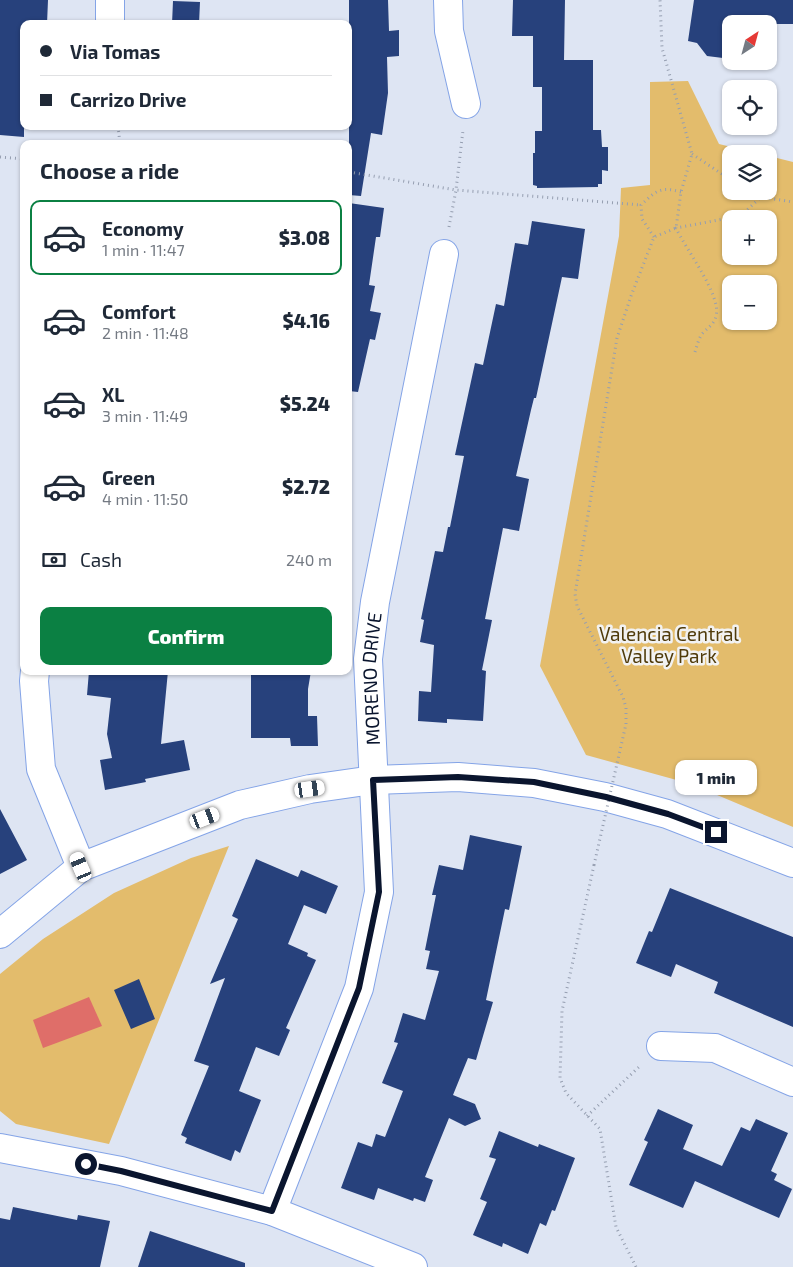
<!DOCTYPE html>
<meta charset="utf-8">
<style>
body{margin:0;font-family:"Exo 2",sans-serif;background:#f6f6f7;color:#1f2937;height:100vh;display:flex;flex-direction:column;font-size:19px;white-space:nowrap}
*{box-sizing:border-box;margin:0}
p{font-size:16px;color:#747a83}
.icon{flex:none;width:28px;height:28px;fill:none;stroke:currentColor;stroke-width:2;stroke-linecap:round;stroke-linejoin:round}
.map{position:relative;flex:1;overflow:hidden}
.drawer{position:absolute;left:20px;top:140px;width:332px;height:535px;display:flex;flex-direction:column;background:#fff;border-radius:10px;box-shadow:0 1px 4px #0004}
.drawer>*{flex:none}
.hud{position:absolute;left:20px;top:20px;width:332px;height:110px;border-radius:10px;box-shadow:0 1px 4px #0004;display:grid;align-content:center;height:110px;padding:0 20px;background:#fff}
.needle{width:32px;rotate:36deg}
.tools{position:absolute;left:722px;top:15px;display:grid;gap:10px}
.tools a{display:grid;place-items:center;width:55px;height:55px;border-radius:10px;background:#fff;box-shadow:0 1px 4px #0004;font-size:25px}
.end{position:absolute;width:22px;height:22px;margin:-11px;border:6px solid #0a152e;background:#fff;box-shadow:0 0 0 2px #fff}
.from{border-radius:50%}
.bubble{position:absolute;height:35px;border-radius:10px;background:#fff;box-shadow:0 1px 4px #0004;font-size:16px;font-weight:800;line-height:35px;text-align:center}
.car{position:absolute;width:15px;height:30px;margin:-15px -8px;border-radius:6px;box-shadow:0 0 4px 1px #0007;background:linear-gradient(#fff 24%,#345 0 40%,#fff 0 76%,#345 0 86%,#fff 0)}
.hud b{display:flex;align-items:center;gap:18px;height:48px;font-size:19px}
.hud b+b{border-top:1px solid #e0e1e3}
.hud i{width:12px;height:12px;background:#1f2937}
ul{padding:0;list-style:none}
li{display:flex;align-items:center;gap:15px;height:75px;margin:0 10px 8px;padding:0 10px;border:2px solid transparent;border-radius:10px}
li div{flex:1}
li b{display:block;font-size:19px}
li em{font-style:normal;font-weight:800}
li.active{border-color:#0b8043}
li>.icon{width:45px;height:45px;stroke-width:1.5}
h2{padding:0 20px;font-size:22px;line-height:60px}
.pay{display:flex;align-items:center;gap:12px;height:55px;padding:0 20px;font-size:19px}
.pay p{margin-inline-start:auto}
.primary-button{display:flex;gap:10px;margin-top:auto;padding:10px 20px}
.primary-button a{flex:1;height:58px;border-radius:10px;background:#0b8043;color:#fff;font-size:20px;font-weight:800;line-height:58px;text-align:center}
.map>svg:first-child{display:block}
.green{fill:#e3bc6c;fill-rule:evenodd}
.water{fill:#df6e69}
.building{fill:#27417c}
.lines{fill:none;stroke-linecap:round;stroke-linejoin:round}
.minor-casing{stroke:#84a4e7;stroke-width:30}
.path{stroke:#959eb0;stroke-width:3;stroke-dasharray:1 4;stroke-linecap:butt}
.minor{stroke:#fff;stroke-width:28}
.path-bridge{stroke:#959eb0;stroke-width:3;stroke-dasharray:1 4;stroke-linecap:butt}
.route{stroke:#0a152e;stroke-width:6}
.labels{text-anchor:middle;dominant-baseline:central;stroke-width:5;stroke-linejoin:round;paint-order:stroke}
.park-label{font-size:19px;fill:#503b0a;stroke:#f2f2f2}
.street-label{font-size:19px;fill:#0a152e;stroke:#f2f2f2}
</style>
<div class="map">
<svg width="793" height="1267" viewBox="0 0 793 1267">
<rect width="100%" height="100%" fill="#dee5f3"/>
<path class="green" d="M 688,81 L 719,144 L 760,154 L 731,154 L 731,191 L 769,191 L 769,156 L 793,162 L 793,827 L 691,784 L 586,755 L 540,666 L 619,236 L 621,188 L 650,185 L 650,82 ZM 731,219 L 769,219 L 769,256 L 731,256 ZM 731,284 L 769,284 L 769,321 L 731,321 Z
M 229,846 L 109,1144 L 16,1124 L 0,1111 L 0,974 L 43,939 L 114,893 L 191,858 Z"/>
<path class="water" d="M 89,997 L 102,1026 L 43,1048 L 33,1020 Z"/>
<path class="building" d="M 0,0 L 48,0 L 47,24 L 24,24 L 24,137 L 0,135 Z
M 349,0 L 388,0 L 389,31 L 399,30 L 399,56 L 387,57 L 388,93 L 382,135 L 371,133 L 361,196 L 349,195 Z
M 513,0 L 565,0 L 564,60 L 593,60 L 593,130 L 601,130 L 602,147 L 608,147 L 608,171 L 602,170 L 602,184 L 598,184 L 598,187 L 537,188 L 537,186 L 533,185 L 533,153 L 535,153 L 535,131 L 542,131 L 542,87 L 533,87 L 533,36 L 512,36 Z
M 694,0 L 793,0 L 793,24 L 731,24 L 731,59 L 707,56 L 697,43 L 688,41 Z
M 173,1 L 200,2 L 199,24 L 172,24 Z
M 349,203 L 384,208 L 380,237 L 376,237 L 369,285 L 375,286 L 370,311 L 381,313 L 375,340 L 370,339 L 358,392 L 349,391 Z
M 532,221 L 585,229 L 578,279 L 562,277 L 536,398 L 534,398 L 531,410 L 516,476 L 529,479 L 519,531 L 503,528 L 485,619 L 492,620 L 482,670 L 486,671 L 483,721 L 447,719 L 447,723 L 418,721 L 419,691 L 431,692 L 434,645 L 420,642 L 424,620 L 421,619 L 435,551 L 443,552 L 448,527 L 450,527 L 464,456 L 455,455 L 475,363 L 483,365 L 496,304 L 504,306 L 515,243 L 528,245 Z
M 89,671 L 168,671 L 161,744 L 184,740 L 190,770 L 145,779 L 146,782 L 105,790 L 100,760 L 112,758 L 107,734 L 111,698 L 87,695 Z
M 251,671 L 311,671 L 308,689 L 308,716 L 317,716 L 318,746 L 291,746 L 290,738 L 251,738 Z
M 0,809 L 27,860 L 0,874 Z
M 470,835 L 522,846 L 509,910 L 505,909 L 486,1000 L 493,1002 L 476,1060 L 468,1058 L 453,1095 L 475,1104 L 481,1119 L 465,1126 L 449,1118 L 425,1177 L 433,1180 L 425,1202 L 414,1198 L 413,1201 L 378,1188 L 374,1200 L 341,1188 L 358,1142 L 372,1147 L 376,1134 L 385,1137 L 403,1091 L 382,1083 L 398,1043 L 394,1042 L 403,1013 L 425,1020 L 439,971 L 426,969 L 430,951 L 425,950 L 436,895 L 432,895 L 439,865 L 463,870 Z
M 256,859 L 298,877 L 301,870 L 338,886 L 326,914 L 304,905 L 288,944 L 308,953 L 307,956 L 316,960 L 286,1028 L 290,1030 L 279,1056 L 256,1047 L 239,1091 L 261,1100 L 240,1153 L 235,1150 L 231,1161 L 185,1143 L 187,1138 L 181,1135 L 209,1066 L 194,1061 L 225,978 L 210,984 L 238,919 L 232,916 Z
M 670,888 L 793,937 L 793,1027 L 714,993 L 718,982 L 676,964 L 671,977 L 636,963 L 649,931 L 652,932 Z
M 139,979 L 155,1019 L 131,1029 L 114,990 Z
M 658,1109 L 693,1125 L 683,1149 L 722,1166 L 741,1127 L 750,1131 L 756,1119 L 788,1133 L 771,1171 L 777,1174 L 774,1180 L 792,1189 L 779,1218 L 695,1181 L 683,1208 L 629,1185 L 648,1142 L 644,1140 Z
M 499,1131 L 538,1147 L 539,1144 L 575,1158 L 555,1211 L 552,1210 L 546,1226 L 540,1223 L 528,1254 L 503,1243 L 502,1247 L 473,1235 L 487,1202 L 480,1199 L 496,1159 L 489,1157 Z
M 13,1207 L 77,1220 L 78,1215 L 110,1221 L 100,1267 L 0,1267 L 0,1218 L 10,1220 Z
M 150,1231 L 245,1263 L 245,1267 L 138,1267 Z"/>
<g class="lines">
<g class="minor-casing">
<g id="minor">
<path d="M 110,0 L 110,24"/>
<path d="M 448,0 L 449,31 L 466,104"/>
<path d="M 35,671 L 34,681 L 41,769 L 81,867"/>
<path d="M 0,934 L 81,867 L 240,805 L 310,789 L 373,780 L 458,777 L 534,783 L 605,797 L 667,814 L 793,863"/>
<path d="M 661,1046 L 715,1048 L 793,1082"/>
<path d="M 0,1148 L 121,1171 L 272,1211 L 413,1267"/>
<path id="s1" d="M 272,1211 L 359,988 L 379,892 L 368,659 L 375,602 L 444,254"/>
</g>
</g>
<path class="path" d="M 118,126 L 120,144
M 692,154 L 731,180
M 0,157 L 24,159
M 349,172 L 456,190 L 641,205
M 751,191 L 761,197 L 793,202
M 449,227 L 456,190 L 463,130
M 654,237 L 642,219 L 641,205 C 656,191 660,186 681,192
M 695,352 C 697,346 698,340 702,334 C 707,328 714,325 716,316 C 722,296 685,248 676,228 L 729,218 L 747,210 L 761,197
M 626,724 L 626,708 L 623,697 L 577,606 L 575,594 L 617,338 L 631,296 L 654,237 L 676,228 L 681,192 L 692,154 L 662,48 L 660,0
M 594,865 L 562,1011 L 560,1078 L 566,1093 L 600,1129 L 616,1227 L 636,1267
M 587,1116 L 641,1065"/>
<use href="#minor" class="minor"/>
<path class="path-bridge" d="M 594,865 L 626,724"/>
</g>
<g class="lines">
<path class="route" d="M 86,1164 L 121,1171 L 272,1211 L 359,988 L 379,892 L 373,780 L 458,777 L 534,782 L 606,797 L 668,814 L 716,832"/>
</g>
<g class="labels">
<g class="park-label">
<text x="669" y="633">Valencia Central<tspan x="669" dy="22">Valley Park</tspan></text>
</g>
<g class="street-label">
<text stroke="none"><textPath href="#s1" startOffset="551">MORENO DRIVE</textPath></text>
</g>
</g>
</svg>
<div class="tools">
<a><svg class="needle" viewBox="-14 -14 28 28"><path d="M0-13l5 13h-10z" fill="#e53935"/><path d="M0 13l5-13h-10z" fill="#747a83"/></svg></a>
<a><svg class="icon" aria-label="locate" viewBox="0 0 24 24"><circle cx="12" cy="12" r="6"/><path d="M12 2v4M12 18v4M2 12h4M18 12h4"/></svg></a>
<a><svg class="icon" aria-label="layers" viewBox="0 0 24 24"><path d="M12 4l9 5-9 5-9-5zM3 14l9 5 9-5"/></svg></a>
<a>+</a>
<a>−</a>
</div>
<i class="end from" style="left:86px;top:1164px"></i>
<i class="end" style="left:716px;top:832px"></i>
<div class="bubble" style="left:675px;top:760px;width:82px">1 min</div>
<i class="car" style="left:310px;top:789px;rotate:82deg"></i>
<i class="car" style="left:205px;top:818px;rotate:69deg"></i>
<i class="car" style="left:81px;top:867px;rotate:337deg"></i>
<div class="hud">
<b><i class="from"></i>Via Tomas</b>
<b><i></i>Carrizo Drive</b>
</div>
<section class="drawer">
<h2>Choose a ride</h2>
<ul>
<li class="active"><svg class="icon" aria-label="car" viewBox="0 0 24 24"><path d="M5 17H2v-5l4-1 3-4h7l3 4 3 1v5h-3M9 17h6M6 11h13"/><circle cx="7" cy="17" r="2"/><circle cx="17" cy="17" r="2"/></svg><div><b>Economy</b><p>1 min · 11:47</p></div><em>$3.08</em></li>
<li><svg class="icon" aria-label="car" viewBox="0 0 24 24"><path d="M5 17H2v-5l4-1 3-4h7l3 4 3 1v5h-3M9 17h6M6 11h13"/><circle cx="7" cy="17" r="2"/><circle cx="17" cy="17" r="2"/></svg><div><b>Comfort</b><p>2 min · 11:48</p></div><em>$4.16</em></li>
<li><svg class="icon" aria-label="car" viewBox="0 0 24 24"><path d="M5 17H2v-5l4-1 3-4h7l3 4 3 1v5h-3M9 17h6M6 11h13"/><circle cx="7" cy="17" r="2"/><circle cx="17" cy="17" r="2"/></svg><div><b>XL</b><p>3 min · 11:49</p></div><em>$5.24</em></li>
<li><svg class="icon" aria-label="car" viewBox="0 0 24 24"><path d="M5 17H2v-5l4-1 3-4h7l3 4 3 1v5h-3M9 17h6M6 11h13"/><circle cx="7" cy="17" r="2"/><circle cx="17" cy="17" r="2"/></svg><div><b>Green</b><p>4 min · 11:50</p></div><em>$2.72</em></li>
</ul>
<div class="pay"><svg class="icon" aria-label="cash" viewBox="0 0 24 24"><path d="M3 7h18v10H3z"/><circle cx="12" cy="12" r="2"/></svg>Cash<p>240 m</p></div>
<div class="primary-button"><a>Confirm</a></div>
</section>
</div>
